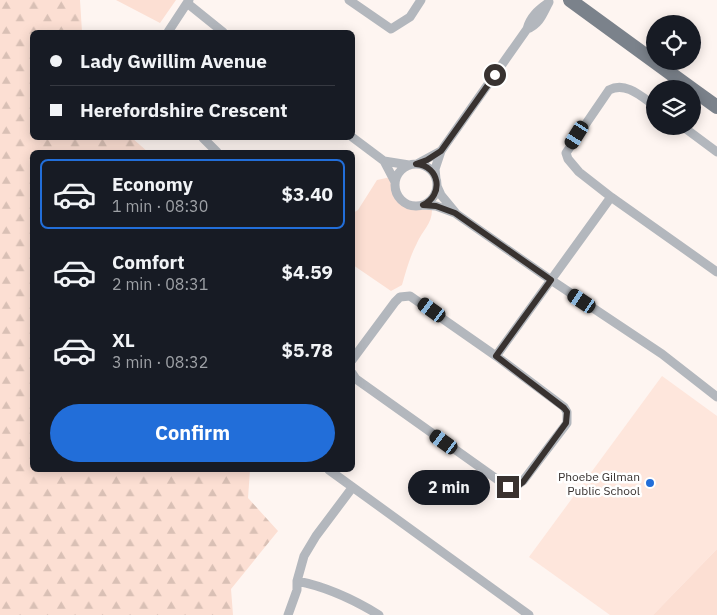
<!DOCTYPE html>
<meta charset="utf-8">
<style>
body{margin:0;font-family:"IBM Plex Sans",sans-serif;background:#242831;color:#f1f3f6;height:100vh;display:flex;flex-direction:column;font-size:19px;white-space:nowrap}
*{box-sizing:border-box;margin:0}
p{font-size:16px;color:#9ea1a6}
.icon{flex:none;width:28px;height:28px;fill:none;stroke:currentColor;stroke-width:2;stroke-linecap:round;stroke-linejoin:round}
.map{position:relative;flex:1;overflow:hidden}
.panel{position:absolute;left:30px;top:150px;width:325px;height:322px;display:flex;flex-direction:column;background:#171b24;border-radius:8px;box-shadow:0 2px 12px #0003}
.panel>*{flex:none}
.guide{position:absolute;left:30px;top:30px;width:325px;height:110px;border-radius:8px;box-shadow:0 2px 12px #0003;display:grid;align-content:center;height:110px;padding:0 20px;background:#171b24}
.buttons{position:absolute;left:646px;top:15px;display:grid;gap:10px}
.buttons a{display:grid;place-items:center;width:55px;height:55px;border-radius:50%;background:#171b24;box-shadow:0 2px 12px #0003;font-size:25px}
.end{position:absolute;width:22px;height:22px;margin:-11px;border:6px solid #383230;background:#fff;box-shadow:0 0 0 2px #fff}
.from{border-radius:50%}
.bubble{position:absolute;height:35px;border-radius:18px;background:#171b24;box-shadow:0 2px 12px #0003;font-size:16px;font-weight:700;line-height:35px;text-align:center}
.car{position:absolute;width:15px;height:30px;margin:-15px -8px;border-radius:6px;box-shadow:0 0 4px 1px #0007;background:linear-gradient(#222 24%,#8ab4d8 0 40%,#222 0 76%,#8ab4d8 0 86%,#222 0)}
.guide b{display:flex;align-items:center;gap:18px;height:48px;font-size:19px}
.guide b+b{border-top:1px solid #363941}
.guide i{width:12px;height:12px;background:#f1f3f6}
ul{padding:9px 0 0;list-style:none}
li{display:flex;align-items:center;gap:15px;height:70px;margin:0 10px 8px;padding:0 10px;border:2px solid transparent;border-radius:8px}
li div{flex:1}
li b{display:block;font-size:19px}
li em{font-style:normal;font-weight:700}
li.current{border-color:#226ed9}
li>.icon{width:45px;height:45px;stroke-width:1.5}
.cta{display:flex;gap:10px;margin-top:auto;padding:10px 20px}
.cta a{flex:1;height:58px;border-radius:30px;background:#226ed9;color:#fff;font-size:20px;font-weight:700;line-height:58px;text-align:center}
.map>svg:first-child{display:block}
.built{fill:#fee6dc}
.green{fill:#fcdfd3}
.forest{fill:url(#forest-firs)}
.lines{fill:none;stroke-linecap:round;stroke-linejoin:round}
.minor{stroke:#b3b7bd;stroke-width:9}
.primary{stroke:#7b828b;stroke-width:14}
.route{stroke:#383230;stroke-width:6}
.poi-dot{fill:#226ed9;stroke:#fff;stroke-width:2}
.labels{text-anchor:middle;dominant-baseline:central;stroke-width:5;stroke-linejoin:round;paint-order:stroke}
.poi-label{font-size:12px;fill:#383230;stroke:#fff;text-anchor:end}
</style>
<div class="map">
<svg width="717" height="615" viewBox="0 0 717 615">
<defs>
<pattern id="forest-firs" width="22" height="20" patternUnits="userSpaceOnUse" patternTransform="scale(1.25)"><rect width="22" height="20" fill="#fcdfd3"/><path d="M5 1l3.5 6h-7zM16 11l3.5 6h-7z" fill="#d9c0b5"/></pattern>
</defs>
<rect width="100%" height="100%" fill="#fef5f1"/>
<path class="built" d="M 662,376 L 717,416 L 717,549 L 653,615 L 610,615 L 529,557 Z"/>
<path class="green" d="M 116,0 L 176,0 L 160,23 Z
M 391,177 C 394,205 405,210 432,210 C 432,224 422,231 417,243 C 410,256 406,271 402,285 L 391,291 L 353,265 L 353,213 L 358,210 L 377,180 Z
M 717,549 L 717,615 L 653,615 Z"/>
<path class="forest" d="M 0,0 L 80,0 L 82,32 L 32,32 L 32,138 L 132,138 L 148,152 L 32,152 L 32,470 L 250,470 L 248,498 L 278,531 L 231,589 L 233,615 L 0,615 Z"/>
<g class="lines">
<path class="minor" d="M 349,0 L 391,29 L 410,17 L 421,0
M 187,3 L 223,32
M 527,29 C 540,24 543,13 549,2
M 168,32 L 189,0
M 655,106 C 642,97 626,81 609,90 L 566,153 L 568,159 L 579,172 L 611,197 L 717,272
M 682,126 L 717,152
M 352,137 L 384,161 L 395,182
M 203,138 L 217,152
M 384,161 L 409,165
M 417,164 L 441,151
M395 185a21 21 0 1 1 42 0a21 21 0 1 1-42 0Z
M 436,179 L 435,169 L 441,151 L 527,29 C 530,17 538,10 548,3
M 437,186 L 441,195 L 455,212
M 423,205 L 436,206 L 455,213 L 551,280 L 662,354 L 717,397
M 496,356 L 611,197
M 352,360 L 395,302 L 400,297 L 410,296 L 496,356 L 564,407 L 567,412 L 567,423 L 523,481 L 515,487 L 508,487 L 356,379 L 352,373
M 329,470 L 529,615
M 297,581 C 328,587 353,599 379,615
M 288,615 L 297,590 L 297,581 L 304,556 L 316,536 L 352,488"/>
<path class="primary" d="M 570,0 L 692,89
M 692,89 L 717,107"/>
</g>
<g class="lines">
<path class="route" d="M 495,75 L 441,151 L 427,160 L 416,164 C 440,166 444,195 423,205 L 436,206 L 455,213 L 551,280 L 496,356 L 564,408 L 567,412 L 566,423 L 523,482 L 516,487 L 508,487"/>
</g>
<circle class="poi-dot" cx="650" cy="483" r="5"/>
<g class="labels">
<g class="poi-label">
<text x="640" y="476">Phoebe Gilman<tspan x="640" dy="14">Public School</tspan></text>
</g>
</g>
</svg>
<div class="buttons">
<a><svg class="icon" aria-label="locate" viewBox="0 0 24 24"><circle cx="12" cy="12" r="6"/><path d="M12 2v4M12 18v4M2 12h4M18 12h4"/></svg></a>
<a><svg class="icon" aria-label="layers" viewBox="0 0 24 24"><path d="M12 4l9 5-9 5-9-5zM3 14l9 5 9-5"/></svg></a>
</div>
<i class="end from" style="left:495px;top:75px"></i>
<i class="end" style="left:508px;top:487px"></i>
<div class="bubble" style="left:408px;top:470px;width:82px">2 min</div>
<i class="car" style="left:577px;top:135px;rotate:212deg"></i>
<i class="car" style="left:582px;top:301px;rotate:304deg"></i>
<i class="car" style="left:432px;top:310px;rotate:306deg"></i>
<i class="car" style="left:444px;top:442px;rotate:306deg"></i>
<div class="guide">
<b><i class="from"></i>Lady Gwillim Avenue</b>
<b><i></i>Herefordshire Crescent</b>
</div>
<section class="panel">
<ul>
<li class="current"><svg class="icon" aria-label="car" viewBox="0 0 24 24"><path d="M5 17H2v-5l4-1 3-4h7l3 4 3 1v5h-3M9 17h6M6 11h13"/><circle cx="7" cy="17" r="2"/><circle cx="17" cy="17" r="2"/></svg><div><b>Economy</b><p>1 min · 08:30</p></div><em>$3.40</em></li>
<li><svg class="icon" aria-label="car" viewBox="0 0 24 24"><path d="M5 17H2v-5l4-1 3-4h7l3 4 3 1v5h-3M9 17h6M6 11h13"/><circle cx="7" cy="17" r="2"/><circle cx="17" cy="17" r="2"/></svg><div><b>Comfort</b><p>2 min · 08:31</p></div><em>$4.59</em></li>
<li><svg class="icon" aria-label="car" viewBox="0 0 24 24"><path d="M5 17H2v-5l4-1 3-4h7l3 4 3 1v5h-3M9 17h6M6 11h13"/><circle cx="7" cy="17" r="2"/><circle cx="17" cy="17" r="2"/></svg><div><b>XL</b><p>3 min · 08:32</p></div><em>$5.78</em></li>
</ul>
<div class="cta"><a>Confirm</a></div>
</section>
</div>
